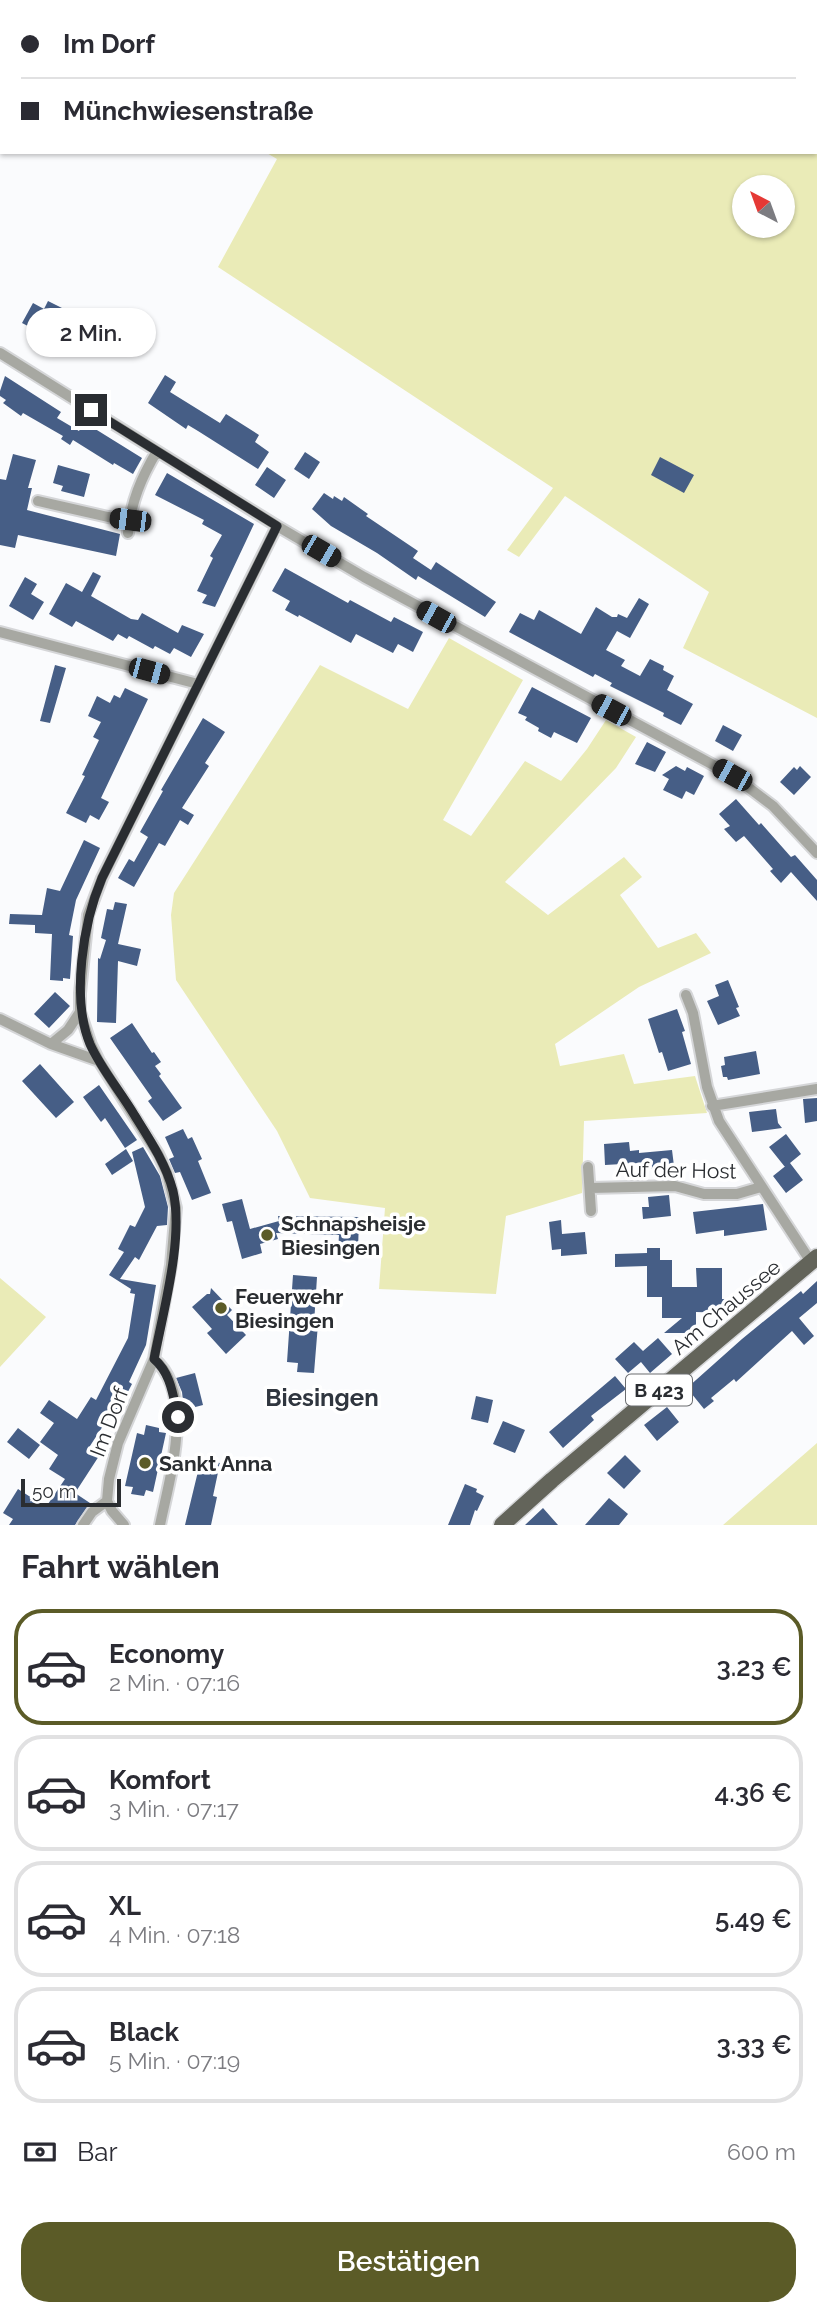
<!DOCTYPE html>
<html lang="de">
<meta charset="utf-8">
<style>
body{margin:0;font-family:Raleway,sans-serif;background:#f2f2f3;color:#2b2b33;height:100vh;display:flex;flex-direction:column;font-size:26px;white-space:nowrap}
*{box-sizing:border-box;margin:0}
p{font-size:23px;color:#7c7c81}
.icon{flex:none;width:38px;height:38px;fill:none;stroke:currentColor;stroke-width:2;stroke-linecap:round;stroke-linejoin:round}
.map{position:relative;height:1525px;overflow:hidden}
.drawer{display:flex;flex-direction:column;background:#fff;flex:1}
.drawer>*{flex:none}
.banner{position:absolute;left:0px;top:0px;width:817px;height:154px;box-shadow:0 2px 5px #0004;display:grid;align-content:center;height:154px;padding:0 21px;background:#fff}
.needle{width:46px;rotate:319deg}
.fabs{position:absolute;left:732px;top:175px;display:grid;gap:14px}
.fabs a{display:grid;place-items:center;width:63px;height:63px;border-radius:50%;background:#fff;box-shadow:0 2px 5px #0004;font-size:35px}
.scale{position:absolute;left:21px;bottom:18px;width:100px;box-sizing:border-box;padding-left:7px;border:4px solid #2a2d31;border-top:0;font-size:19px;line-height:24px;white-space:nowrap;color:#2a2d31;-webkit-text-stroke:5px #fff;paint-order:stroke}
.end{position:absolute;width:32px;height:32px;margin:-16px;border:9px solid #2a2d31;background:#fff;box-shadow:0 0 0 4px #fff}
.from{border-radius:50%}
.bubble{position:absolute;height:49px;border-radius:24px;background:#fff;box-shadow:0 2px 5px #0004;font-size:23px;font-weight:600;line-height:49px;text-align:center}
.car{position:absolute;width:21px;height:42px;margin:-21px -10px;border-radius:9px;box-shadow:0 0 5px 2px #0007;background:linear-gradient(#222 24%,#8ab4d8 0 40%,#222 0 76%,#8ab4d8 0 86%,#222 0)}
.banner b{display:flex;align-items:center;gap:24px;height:66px;font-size:26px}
.banner b+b{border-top:2px solid #e1e1e2}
.banner i{width:18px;height:18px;background:#2b2b33}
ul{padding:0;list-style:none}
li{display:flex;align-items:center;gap:21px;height:116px;margin:0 14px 10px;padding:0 7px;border:4px solid #e1e1e2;border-radius:28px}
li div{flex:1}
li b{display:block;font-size:26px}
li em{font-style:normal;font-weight:600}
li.selected{border-color:#5b5b27}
li>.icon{width:63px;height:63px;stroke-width:1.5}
h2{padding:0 21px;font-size:32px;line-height:84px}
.pay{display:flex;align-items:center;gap:18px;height:77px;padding:0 21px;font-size:26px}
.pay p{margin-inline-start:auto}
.primary-button{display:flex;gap:14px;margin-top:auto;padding:14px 21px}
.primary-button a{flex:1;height:80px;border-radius:28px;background:#5b5b27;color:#fff;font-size:28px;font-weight:600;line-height:80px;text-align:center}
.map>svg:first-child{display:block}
.green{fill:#eaebb7;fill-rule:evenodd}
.building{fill:#465e86}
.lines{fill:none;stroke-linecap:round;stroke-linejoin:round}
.minor-casing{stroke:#d5d6d8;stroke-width:14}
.primary-casing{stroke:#d5d6d8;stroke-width:19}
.minor{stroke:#a7a8a2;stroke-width:10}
.primary{stroke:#63645a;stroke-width:16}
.route{stroke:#2a2d31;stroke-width:9}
.poi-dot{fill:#5b5b27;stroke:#fff;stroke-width:2.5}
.labels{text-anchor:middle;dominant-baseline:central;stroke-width:7;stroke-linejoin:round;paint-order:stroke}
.shield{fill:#fff;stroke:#6a6c6f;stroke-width:2}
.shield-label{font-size:19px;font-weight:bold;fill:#2a2d31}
.street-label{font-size:21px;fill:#2a2d31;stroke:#fff}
.poi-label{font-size:21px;font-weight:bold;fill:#2a2d31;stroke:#fff;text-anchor:start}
.quarter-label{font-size:24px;font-weight:bold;fill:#30363f;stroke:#fff}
</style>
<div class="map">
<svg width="817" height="1525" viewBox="0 0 817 1525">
<rect width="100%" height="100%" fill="#fafbfd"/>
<path class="green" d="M 241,0 L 602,0 L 606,2 L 241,2 Z
M 618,0 L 817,0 L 817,718 L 683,648 L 709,592 L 565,496 L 519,557 L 507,550 L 553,488 L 218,267 L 277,159 L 265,152 L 816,152 L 816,2 L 617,2 ZM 744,187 L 782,187 L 782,226 L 744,226 Z
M 449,638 L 523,680 L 443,820 L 471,836 L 525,761 L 561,781 L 587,749 L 606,720 L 636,737 L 616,768 L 505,882 L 548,915 L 624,857 L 642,877 L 620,895 L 658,948 L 696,933 L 711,953 L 639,987 L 555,1044 L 560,1066 L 624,1054 L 634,1084 L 695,1076 L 707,1113 L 584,1121 L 582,1193 L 506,1216 L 496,1294 L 379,1289 L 385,1208 L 310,1198 L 277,1131 L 176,980 L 171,915 L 174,893 L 320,665 L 408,709 Z
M 0,1278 L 46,1317 L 0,1367 Z
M 817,1443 L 817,1525 L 723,1525 Z"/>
<path class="building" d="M 48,301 L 62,308 L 58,315 L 65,319 L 63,323 L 85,335 L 73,357 L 51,346 L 55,340 L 22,323 L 33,303 L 44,309 Z
M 165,375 L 176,382 L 170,392 L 220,423 L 226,414 L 259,435 L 255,442 L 269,452 L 258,469 L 198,431 L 188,425 L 186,429 L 148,403 Z
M 5,376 L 61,412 L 57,418 L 79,431 L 84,422 L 142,458 L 133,474 L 114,463 L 113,465 L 73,440 L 70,445 L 61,439 L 63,436 L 23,413 L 21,416 L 3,403 L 6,400 L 0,396 L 0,391 Z
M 305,452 L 320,462 L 309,479 L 294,469 Z
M 13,454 L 36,460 L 28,488 L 32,488 L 27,510 L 120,534 L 116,556 L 18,535 L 15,548 L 0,545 L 0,479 L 6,480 Z
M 660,457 L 694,475 L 684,493 L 651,475 Z
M 58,465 L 90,474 L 84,497 L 61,491 L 63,486 L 53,483 Z
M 267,467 L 286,480 L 274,498 L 255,485 Z
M 167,473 L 254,524 L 215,607 L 202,603 L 207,595 L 197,591 L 213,558 L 210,556 L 222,535 L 202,524 L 204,520 L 155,495 Z
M 324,493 L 333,499 L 334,496 L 342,501 L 344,497 L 368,514 L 366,516 L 418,551 L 413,558 L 431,570 L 436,562 L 496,602 L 485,617 L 418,576 L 416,580 L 377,553 L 331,526 L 312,509 Z
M 285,568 L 348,603 L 350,600 L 391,622 L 394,617 L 423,632 L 413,652 L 398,644 L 393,653 L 356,634 L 351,643 L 299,615 L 298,617 L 285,610 L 290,601 L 272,591 Z
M 93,572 L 101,576 L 91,596 L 131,619 L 138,620 L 142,613 L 178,633 L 182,625 L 204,634 L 191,657 L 174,648 L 170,654 L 155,646 L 153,649 L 129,636 L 127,639 L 118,634 L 113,641 L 76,621 L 72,627 L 49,614 L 66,583 L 82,592 Z
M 25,577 L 37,584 L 31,594 L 44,602 L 33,620 L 9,606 Z
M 639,598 L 649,604 L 630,638 L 617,631 L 606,650 L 625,660 L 621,666 L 640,676 L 650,659 L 664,666 L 663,670 L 674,676 L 667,690 L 693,704 L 681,725 L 663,716 L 664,713 L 610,686 L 612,683 L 595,674 L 593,677 L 509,632 L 520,613 L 534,620 L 539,610 L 581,634 L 596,607 L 612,617 L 617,617 L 618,614 L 627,618 Z
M 55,665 L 66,668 L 50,723 L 40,721 Z
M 532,687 L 591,718 L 577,743 L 554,732 L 551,738 L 538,731 L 539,728 L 525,720 L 527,717 L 518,713 Z
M 125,688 L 148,699 L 101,798 L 109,802 L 99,820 L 90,815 L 86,823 L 66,813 L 85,776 L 82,775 L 99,740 L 93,737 L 101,722 L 88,716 L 97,696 L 110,703 L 114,695 L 120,698 Z
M 203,718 L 225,732 L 205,763 L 209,766 L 182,808 L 194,815 L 188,825 L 180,820 L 165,846 L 159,843 L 134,887 L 118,878 L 129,859 L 134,862 L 148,837 L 140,832 L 163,791 L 161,790 Z
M 723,725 L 742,735 L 733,751 L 715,741 Z
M 647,742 L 666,752 L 655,772 L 635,764 Z
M 676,766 L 685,771 L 687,767 L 704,776 L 694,795 L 686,791 L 682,799 L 663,790 L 669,779 L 662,775 Z
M 800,766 L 811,777 L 794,795 L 780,782 L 794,767 L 797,770 Z
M 736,799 L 759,825 L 761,823 L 791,857 L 795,855 L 817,880 L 817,901 L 791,872 L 781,883 L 770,871 L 773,869 L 744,836 L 736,842 L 724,829 L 730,826 L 719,814 Z
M 84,840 L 100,848 L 76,900 L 69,935 L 73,936 L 70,979 L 63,978 L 63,981 L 50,980 L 52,934 L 35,933 L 35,925 L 9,924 L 10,914 L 42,915 L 47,888 L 60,891 Z
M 115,902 L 127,904 L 118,944 L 141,949 L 137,966 L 118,961 L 116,1023 L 97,1022 L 98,958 L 100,959 L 106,940 L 101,938 L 107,909 L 113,910 Z
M 728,980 L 739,1007 L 736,1008 L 740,1016 L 718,1025 L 707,1001 L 719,996 L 715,985 Z
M 55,992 L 70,1006 L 49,1028 L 34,1014 Z
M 677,1009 L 685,1031 L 682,1032 L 691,1064 L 668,1071 L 662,1052 L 659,1053 L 648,1019 Z
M 132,1023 L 152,1053 L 154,1052 L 161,1062 L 155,1066 L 161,1074 L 159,1076 L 182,1108 L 163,1121 L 148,1101 L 152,1098 L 110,1038 Z
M 756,1051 L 760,1074 L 728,1080 L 727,1077 L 723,1077 L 721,1066 L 725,1065 L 724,1057 Z
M 40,1064 L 74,1102 L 56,1118 L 22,1081 Z
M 99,1085 L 137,1140 L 125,1148 L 105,1118 L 101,1122 L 83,1097 Z
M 817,1098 L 817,1121 L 805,1123 L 803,1099 Z
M 776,1109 L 778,1123 L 782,1128 L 752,1132 L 749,1112 Z
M 183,1129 L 188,1139 L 192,1137 L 202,1159 L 198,1161 L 211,1193 L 192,1200 L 180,1172 L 175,1173 L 169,1159 L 174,1157 L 165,1137 Z
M 786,1134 L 801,1154 L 790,1163 L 803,1180 L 786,1193 L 773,1176 L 788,1164 L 785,1167 L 769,1147 Z
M 629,1142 L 630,1151 L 639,1150 L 639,1153 L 672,1150 L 674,1166 L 641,1170 L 640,1163 L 605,1165 L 604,1144 Z
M 143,1147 L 160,1176 L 168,1207 L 167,1225 L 157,1226 L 139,1260 L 135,1257 L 120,1279 L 156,1285 L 146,1345 L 129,1382 L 132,1384 L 118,1411 L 114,1409 L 88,1449 L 99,1456 L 75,1493 L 90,1503 L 75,1525 L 9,1525 L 13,1519 L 3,1513 L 18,1489 L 46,1507 L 65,1479 L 49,1469 L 58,1455 L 40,1442 L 54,1423 L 40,1413 L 49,1400 L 77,1419 L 91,1397 L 96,1400 L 128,1338 L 135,1294 L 130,1293 L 131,1289 L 109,1275 L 124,1252 L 118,1249 L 130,1225 L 135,1227 L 145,1207 L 132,1152 Z
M 126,1149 L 133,1161 L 112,1175 L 105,1164 Z
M 669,1195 L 671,1216 L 643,1219 L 642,1207 L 649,1207 L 648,1197 Z
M 242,1199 L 250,1229 L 279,1221 L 278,1216 L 359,1217 L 358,1251 L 338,1251 L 339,1235 L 276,1233 L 278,1239 L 260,1244 L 262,1253 L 242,1259 L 232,1221 L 227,1222 L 222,1204 Z
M 763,1204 L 767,1230 L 724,1236 L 724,1230 L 696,1234 L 693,1212 Z
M 561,1220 L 562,1234 L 585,1232 L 587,1254 L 561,1256 L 561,1249 L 552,1250 L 549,1222 Z
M 647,1248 L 660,1248 L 660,1260 L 672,1260 L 672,1287 L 697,1287 L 696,1268 L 722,1268 L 722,1299 L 729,1299 L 728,1313 L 696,1312 L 696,1333 L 664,1333 L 682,1318 L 662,1318 L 662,1297 L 647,1297 L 647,1266 L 615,1267 L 615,1254 L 647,1253 Z
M 293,1275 L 317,1277 L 314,1324 L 318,1324 L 314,1373 L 297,1372 L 298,1363 L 287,1362 Z
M 817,1281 L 817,1303 L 799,1318 L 814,1336 L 804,1345 L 792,1331 L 736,1382 L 734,1379 L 711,1398 L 714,1401 L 704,1409 L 687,1388 L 742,1339 L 801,1291 L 803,1294 Z
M 211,1288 L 232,1310 L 227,1315 L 246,1335 L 226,1354 L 207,1333 L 212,1329 L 192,1307 L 207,1294 L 210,1294 Z
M 658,1338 L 672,1354 L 650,1373 L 641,1362 L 628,1373 L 615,1359 L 634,1342 L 643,1351 Z
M 195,1373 L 203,1405 L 184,1410 L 182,1392 L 176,1378 Z
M 615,1376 L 626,1389 L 591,1416 L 594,1420 L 563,1448 L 549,1432 Z
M 476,1396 L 493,1400 L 488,1423 L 471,1419 Z
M 667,1407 L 679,1422 L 657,1441 L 644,1425 Z
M 503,1421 L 525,1430 L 515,1453 L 493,1444 Z
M 146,1425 L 159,1428 L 159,1432 L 166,1433 L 153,1492 L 146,1490 L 144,1496 L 131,1494 L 133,1487 L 125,1486 L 137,1433 L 144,1435 Z
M 18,1428 L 40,1445 L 29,1459 L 7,1442 Z
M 625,1455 L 641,1471 L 624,1489 L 607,1473 Z
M 201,1459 L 220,1463 L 213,1496 L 217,1497 L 211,1525 L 185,1525 Z
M 465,1484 L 477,1489 L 476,1492 L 484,1496 L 477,1511 L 475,1510 L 470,1525 L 448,1525 Z
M 609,1498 L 628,1514 L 619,1525 L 585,1525 Z
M 543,1508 L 558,1525 L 525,1525 Z"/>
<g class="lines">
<g class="minor-casing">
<path id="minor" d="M 0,353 L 277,526 L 364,577 L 732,775 L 773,806 L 817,853
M 38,501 L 108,517 L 129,520
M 128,533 C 131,502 141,478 157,451
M 0,632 L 198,684
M 686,995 L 693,1013 L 707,1087 L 719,1121 L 811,1262
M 0,1019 L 51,1044 L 99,1061
M 51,1044 L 68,1030 L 80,1012
M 712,1106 L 817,1089
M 588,1167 L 591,1211
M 590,1188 L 675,1186 L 704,1194 L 737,1194 L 761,1187
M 154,1359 C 196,1394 169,1480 160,1525
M 83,1525 L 92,1512 L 107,1501
M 124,1525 L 112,1511 L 107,1501 L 109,1479 L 118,1443 L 154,1359 L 171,1265 L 176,1208 L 167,1173 L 158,1154 L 99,1061 L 91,1045 L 80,1012 L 80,993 L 88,915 L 102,878 L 277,526"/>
</g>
<g class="primary-casing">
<path id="primary" d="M 502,1525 L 552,1480 L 817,1257"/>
</g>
<use href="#minor" class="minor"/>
<use href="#primary" class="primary"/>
</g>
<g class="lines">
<path class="route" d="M 91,410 L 277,526 L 102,878 C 83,923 71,998 90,1044 C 101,1069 121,1092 135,1116 C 150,1140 166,1164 173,1191 C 184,1238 163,1312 154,1359 C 171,1373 173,1396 178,1417"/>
</g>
<g class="poi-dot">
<circle cx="267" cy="1235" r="7"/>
<circle cx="221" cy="1308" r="7"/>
<circle cx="145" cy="1463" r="7"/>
</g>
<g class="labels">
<rect class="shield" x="626" y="1374.5" width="66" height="31" rx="5"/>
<g class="shield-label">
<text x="659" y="1390">B 423</text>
</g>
<g class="street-label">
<text transform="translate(676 1170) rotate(1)">Auf der Host</text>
<text transform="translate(726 1307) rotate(-40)">Am Chaussee</text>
<text transform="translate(109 1422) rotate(-69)">Im Dorf</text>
</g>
<g class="poi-label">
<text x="281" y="1223">Schnapsheisje<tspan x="281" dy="24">Biesingen</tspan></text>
<text x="235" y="1296">Feuerwehr<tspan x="235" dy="24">Biesingen</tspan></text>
<text x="159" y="1463">Sankt Anna</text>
</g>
<g class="quarter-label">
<text x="322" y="1397">Biesingen</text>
</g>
</g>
</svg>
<div class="fabs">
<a><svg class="needle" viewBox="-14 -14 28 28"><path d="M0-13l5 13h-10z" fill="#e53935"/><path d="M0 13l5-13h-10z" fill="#7c7c81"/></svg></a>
</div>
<div class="scale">50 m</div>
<i class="end from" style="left:178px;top:1417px"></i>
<i class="end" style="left:91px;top:410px"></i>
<div class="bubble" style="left:26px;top:308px;width:130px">2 Min.</div>
<i class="car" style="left:130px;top:520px;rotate:277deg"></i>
<i class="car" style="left:321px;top:551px;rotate:120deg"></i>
<i class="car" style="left:436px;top:617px;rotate:299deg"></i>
<i class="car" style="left:149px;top:671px;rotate:105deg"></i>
<i class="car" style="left:611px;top:710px;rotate:298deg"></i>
<i class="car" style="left:732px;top:775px;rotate:299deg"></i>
<div class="banner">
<b><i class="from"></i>Im Dorf</b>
<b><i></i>Münchwiesenstraße</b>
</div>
</div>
<section class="drawer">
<h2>Fahrt wählen</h2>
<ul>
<li class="selected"><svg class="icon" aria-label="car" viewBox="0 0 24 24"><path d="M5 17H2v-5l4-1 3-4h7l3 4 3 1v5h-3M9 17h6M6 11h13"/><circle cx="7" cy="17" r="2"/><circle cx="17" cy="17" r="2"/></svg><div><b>Economy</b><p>2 Min. · 07:16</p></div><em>3.23 €</em></li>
<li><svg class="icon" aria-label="car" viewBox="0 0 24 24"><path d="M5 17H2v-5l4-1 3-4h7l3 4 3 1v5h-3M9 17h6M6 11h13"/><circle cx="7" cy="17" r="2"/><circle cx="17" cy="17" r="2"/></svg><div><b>Komfort</b><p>3 Min. · 07:17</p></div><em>4.36 €</em></li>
<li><svg class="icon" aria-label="car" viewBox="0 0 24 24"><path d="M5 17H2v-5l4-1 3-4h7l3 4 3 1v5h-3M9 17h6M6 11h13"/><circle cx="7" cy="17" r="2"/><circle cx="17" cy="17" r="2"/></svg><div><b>XL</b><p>4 Min. · 07:18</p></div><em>5.49 €</em></li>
<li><svg class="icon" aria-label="car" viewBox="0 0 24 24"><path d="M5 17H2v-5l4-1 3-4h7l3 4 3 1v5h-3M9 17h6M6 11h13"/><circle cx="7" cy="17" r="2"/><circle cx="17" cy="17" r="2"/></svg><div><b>Black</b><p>5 Min. · 07:19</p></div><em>3.33 €</em></li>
</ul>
<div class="pay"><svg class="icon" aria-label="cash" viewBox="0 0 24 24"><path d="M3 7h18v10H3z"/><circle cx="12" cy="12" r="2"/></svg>Bar<p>600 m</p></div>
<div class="primary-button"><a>Bestätigen</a></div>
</section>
